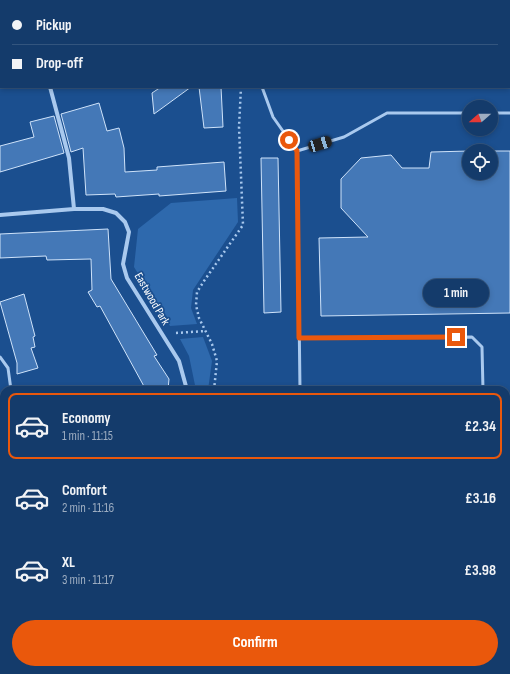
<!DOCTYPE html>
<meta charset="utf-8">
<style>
body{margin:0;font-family:"Sofia Sans Condensed",sans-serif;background:#214673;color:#f1f3f6;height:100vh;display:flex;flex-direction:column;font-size:15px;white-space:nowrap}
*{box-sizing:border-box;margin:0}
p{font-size:13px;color:#9dadc1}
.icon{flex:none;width:22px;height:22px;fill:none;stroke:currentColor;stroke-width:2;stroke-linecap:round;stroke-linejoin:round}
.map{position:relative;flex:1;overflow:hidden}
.details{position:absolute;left:0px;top:386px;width:510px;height:288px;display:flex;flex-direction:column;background:#143b6b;border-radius:12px 12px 0 0;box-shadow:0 2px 6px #0003,0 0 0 1px #33557e}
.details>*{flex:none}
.banner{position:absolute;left:0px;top:0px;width:510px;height:88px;box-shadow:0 2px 6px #0003,0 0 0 1px #33557e;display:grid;align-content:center;height:88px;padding:0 12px;background:#143b6b}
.needle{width:26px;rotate:250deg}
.controls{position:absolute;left:462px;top:100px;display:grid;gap:8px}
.controls a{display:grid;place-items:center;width:36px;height:36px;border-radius:50%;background:#143b6b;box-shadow:0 2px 6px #0003,0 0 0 1px #33557e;font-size:20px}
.end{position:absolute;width:18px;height:18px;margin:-9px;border:5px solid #ea580c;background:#fff;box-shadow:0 0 0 2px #fff}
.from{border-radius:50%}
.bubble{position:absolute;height:28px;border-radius:14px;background:#143b6b;box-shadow:0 2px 6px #0003,0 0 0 1px #33557e;font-size:13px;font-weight:700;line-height:28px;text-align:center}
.car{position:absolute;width:12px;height:24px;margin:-12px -6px;border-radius:5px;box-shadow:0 0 3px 1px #0007;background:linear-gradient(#222 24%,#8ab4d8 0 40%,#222 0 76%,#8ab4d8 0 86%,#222 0)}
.banner b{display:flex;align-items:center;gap:14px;height:38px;font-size:15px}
.banner b+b{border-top:1px solid #33557e}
.banner i{width:10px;height:10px;background:#f1f3f6}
ul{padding:7px 0 0;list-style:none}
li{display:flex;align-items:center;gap:12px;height:66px;margin:0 8px 6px;padding:0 4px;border:2px solid transparent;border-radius:8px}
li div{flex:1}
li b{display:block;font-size:15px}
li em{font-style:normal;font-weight:700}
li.current{border-color:#ea580c}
li>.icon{width:36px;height:36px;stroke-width:1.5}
.cta{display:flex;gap:8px;margin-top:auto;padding:8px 12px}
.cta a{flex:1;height:46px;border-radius:24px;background:#ea580c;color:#fff;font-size:16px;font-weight:700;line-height:46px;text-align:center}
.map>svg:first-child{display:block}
.green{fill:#2e69ad}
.building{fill:#4478b7;stroke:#cfe3fa}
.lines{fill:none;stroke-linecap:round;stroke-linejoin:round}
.path{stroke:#a9c9ee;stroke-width:2.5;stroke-dasharray:2 3;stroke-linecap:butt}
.lane{stroke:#a9c9ee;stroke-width:3}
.street{stroke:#a9c9ee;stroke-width:4}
.route{stroke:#ea580c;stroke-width:5}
.labels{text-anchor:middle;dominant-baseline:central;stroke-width:3.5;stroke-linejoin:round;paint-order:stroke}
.street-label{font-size:12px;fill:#fff;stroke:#1b4f8f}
</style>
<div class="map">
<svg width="510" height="674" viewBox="0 0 510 674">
<rect width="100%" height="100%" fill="#1b4f8f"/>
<path class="green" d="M 237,198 L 238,222 L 193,290 L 191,308 L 197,324 L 170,326 L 134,267 L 138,229 L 171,203 Z
M 203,337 L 212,361 L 208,390 L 196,390 L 189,356 L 180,339 Z
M 506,619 L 510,620 L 510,674 L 351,674 L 351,670 L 506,670 Z"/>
<path class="building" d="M 161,87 L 191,87 L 154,114 L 152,93 Z
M 199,87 L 221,87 L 223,127 L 204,128 Z
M 99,103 L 107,131 L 119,128 L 124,148 L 125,172 L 157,170 L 157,167 L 224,162 L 226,191 L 159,196 L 159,194 L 116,197 L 115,194 L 86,195 L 83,148 L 71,152 L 61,114 Z
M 54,116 L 64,153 L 0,172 L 0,146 L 34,137 L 30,122 Z
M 469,151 L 469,173 L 491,173 L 491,151 L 510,151 L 510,313 L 321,316 L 319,238 L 368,237 L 341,208 L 341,179 L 361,158 L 391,155 L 402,168 L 429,168 L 431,152 Z
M 261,158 L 278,158 L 281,312 L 264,313 Z
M 108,229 L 111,279 L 157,355 L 154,356 L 169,379 L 168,390 L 146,390 L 100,306 L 97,307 L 88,292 L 92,290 L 91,259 L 47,260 L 46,256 L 0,258 L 0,234 Z
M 24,294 L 35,336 L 33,337 L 35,347 L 31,348 L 38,368 L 17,374 L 17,363 L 0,302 Z"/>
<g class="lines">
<path class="path" d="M 183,0 L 184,1
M 390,0 L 397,1
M 309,1 L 310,0
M 509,6 L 510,5
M 176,333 L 206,331
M 214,390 L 217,361 L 212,344 L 199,318 L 196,305 L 197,292 L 204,281 L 243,225 L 239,127 L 241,87
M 181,674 L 183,670"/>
<path class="lane" d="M 262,87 L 273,117 L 297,151 L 300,390
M 491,113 L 510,113
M 297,151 L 344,137 L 387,113 L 469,113
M 299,338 L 472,337 L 482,347 L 483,390
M 0,357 L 8,368 L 11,390
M 300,389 L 467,390
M 506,526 L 510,526"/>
<path class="street" d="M 45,0 L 45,1
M 216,0 L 217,1
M 270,1 L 271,0
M 50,87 L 69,158 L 74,209
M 0,215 L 74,209 L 103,209 L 116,213 L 125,222 L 129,232 L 123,264 L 127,278 L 179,361 L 187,390
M 0,442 L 4,443"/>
</g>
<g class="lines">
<path class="route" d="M 289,140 L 297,151 L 299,338 L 456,337"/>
</g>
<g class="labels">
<g class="street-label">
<text transform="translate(152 299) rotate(60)">Eastwood Park</text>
</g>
</g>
</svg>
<div class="controls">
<a><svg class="needle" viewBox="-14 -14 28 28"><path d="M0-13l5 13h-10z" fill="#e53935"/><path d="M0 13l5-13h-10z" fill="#9dadc1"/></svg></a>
<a><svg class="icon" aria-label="locate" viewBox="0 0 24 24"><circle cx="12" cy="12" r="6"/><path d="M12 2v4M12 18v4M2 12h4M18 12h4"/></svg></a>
</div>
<i class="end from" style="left:289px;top:140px"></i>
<i class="end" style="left:456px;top:337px"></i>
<div class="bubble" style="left:423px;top:279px;width:66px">1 min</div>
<i class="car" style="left:320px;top:144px;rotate:73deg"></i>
<div class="banner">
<b><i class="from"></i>Pickup</b>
<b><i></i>Drop-off</b>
</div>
<section class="details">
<ul>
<li class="current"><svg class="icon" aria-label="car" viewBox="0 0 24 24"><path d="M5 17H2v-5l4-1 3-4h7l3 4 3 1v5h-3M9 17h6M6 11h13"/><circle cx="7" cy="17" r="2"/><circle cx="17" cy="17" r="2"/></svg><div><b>Economy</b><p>1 min · 11:15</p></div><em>£2.34</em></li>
<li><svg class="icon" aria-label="car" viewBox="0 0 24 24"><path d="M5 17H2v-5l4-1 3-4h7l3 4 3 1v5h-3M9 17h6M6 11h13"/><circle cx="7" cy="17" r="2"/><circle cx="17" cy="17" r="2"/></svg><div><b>Comfort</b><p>2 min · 11:16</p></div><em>£3.16</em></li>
<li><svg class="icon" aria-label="car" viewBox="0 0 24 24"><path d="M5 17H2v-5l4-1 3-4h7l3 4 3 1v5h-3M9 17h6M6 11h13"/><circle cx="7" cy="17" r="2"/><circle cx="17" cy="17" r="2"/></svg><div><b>XL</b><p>3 min · 11:17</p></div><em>£3.98</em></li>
</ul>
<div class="cta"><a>Confirm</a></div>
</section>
</div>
